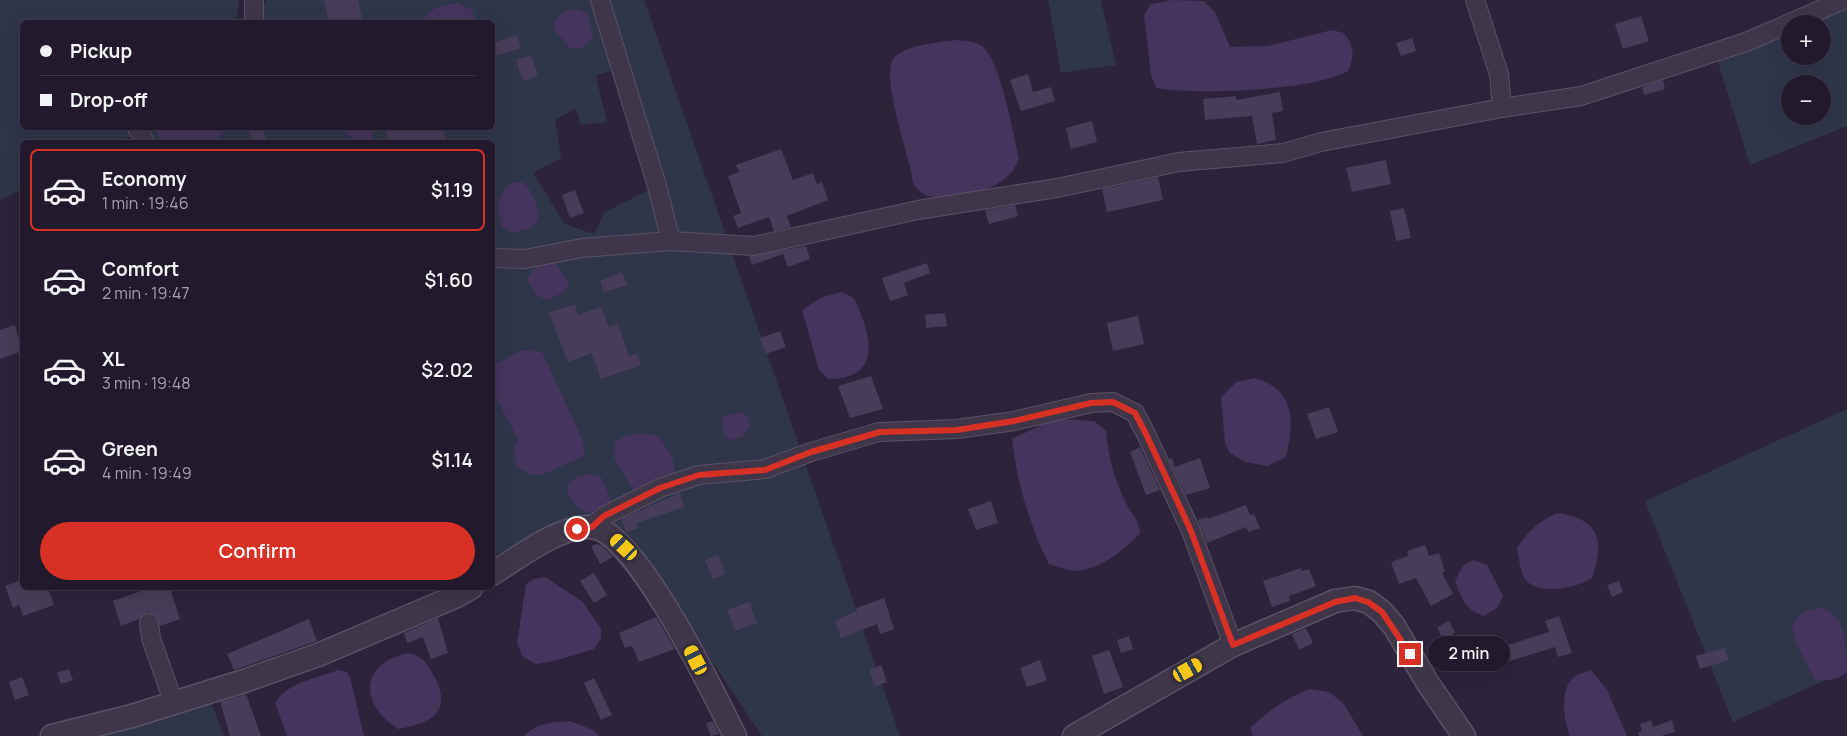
<!DOCTYPE html>
<meta charset="utf-8">
<style>
body{margin:0;font-family:Manrope,sans-serif;background:#2e2738;color:#f1f3f6;height:100vh;display:flex;flex-direction:column;font-size:19px;white-space:nowrap}
*{box-sizing:border-box;margin:0}
p{font-size:16px;color:#a2a1a9}
.icon{flex:none;width:28px;height:28px;fill:none;stroke:currentColor;stroke-width:2;stroke-linecap:round;stroke-linejoin:round}
.map{position:relative;flex:1;overflow:hidden}
.sheet{position:absolute;left:20px;top:140px;width:475px;height:450px;display:flex;flex-direction:column;background:#221a2c;border-radius:8px;box-shadow:0 5px 20px #0002,0 0 0 1px #3f3848}
.sheet>*{flex:none}
.hud{position:absolute;left:20px;top:20px;width:475px;height:110px;border-radius:8px;box-shadow:0 5px 20px #0002,0 0 0 1px #3f3848;display:grid;align-content:center;height:110px;padding:0 20px;background:#221a2c}
.controls{position:absolute;left:1781px;top:15px;display:grid;gap:10px}
.controls a{display:grid;place-items:center;width:50px;height:50px;border-radius:50%;background:#221a2c;box-shadow:0 5px 20px #0002,0 0 0 1px #3f3848;font-size:25px}
.end{position:absolute;width:22px;height:22px;margin:-11px;border:6px solid #d93025;background:#fff;box-shadow:0 0 0 2px #fff}
.from{border-radius:50%}
.bubble{position:absolute;height:35px;border-radius:18px;background:#221a2c;box-shadow:0 5px 20px #0002,0 0 0 1px #3f3848;font-size:16px;font-weight:600;line-height:35px;text-align:center}
.car{position:absolute;width:15px;height:30px;margin:-15px -8px;border-radius:6px;box-shadow:0 0 4px 1px #0007;background:linear-gradient(#f5c518 24%,#345 0 40%,#f5c518 0 76%,#345 0 86%,#f5c518 0)}
.hud b{display:flex;align-items:center;gap:18px;height:48px;font-size:19px}
.hud b+b{border-top:1px solid #3f3848}
.hud i{width:12px;height:12px;background:#f1f3f6}
ul{padding:9px 0 0;list-style:none}
li{display:flex;align-items:center;gap:15px;height:82px;margin:0 10px 8px;padding:0 10px;border:2px solid transparent;border-radius:8px}
li div{flex:1}
li b{display:block;font-size:19px}
li em{font-style:normal;font-weight:600}
li.selected{border-color:#d93025}
li>.icon{width:45px;height:45px;stroke-width:1.5}
.cta{display:flex;gap:10px;margin-top:auto;padding:10px 20px}
.cta a{flex:1;height:58px;border-radius:30px;background:#d93025;color:#fff;font-size:20px;font-weight:600;line-height:58px;text-align:center}
.map>svg:first-child{display:block}
.green{fill:#30364a;fill-rule:evenodd}
.water{fill:#45345c}
.building{fill:#483d58}
.lines{fill:none;stroke-linecap:round;stroke-linejoin:round}
.minor-casing{stroke:#5a5165;stroke-width:20}
.tertiary-casing{stroke:#5a5165;stroke-width:25}
.minor{stroke:#3f364a;stroke-width:18}
.tertiary{stroke:#3f364a;stroke-width:22}
.route{stroke:#d93025;stroke-width:6}
</style>
<div class="map">
<svg width="1847" height="736" viewBox="0 0 1847 736">
<rect width="100%" height="100%" fill="#2d233a"/>
<path class="green" d="M 0,0 L 239,0 L 236,22 L 22,22 L 22,128 L 129,128 L 131,136 L 118,142 L 22,142 L 22,189 L 0,200 Z
M 266,0 L 591,0 L 612,70 L 596,76 L 607,122 L 581,125 L 576,108 L 555,120 L 561,158 L 533,173 L 565,224 L 594,234 L 605,212 L 657,186 L 608,0 L 644,0 L 900,736 L 762,736 L 681,615 L 578,521 L 493,556 L 492,142 L 153,142 L 146,128 L 492,128 L 492,22 L 258,22 Z
M 1048,0 L 1101,0 L 1116,65 L 1061,73 Z
M 1847,6 L 1847,126 L 1750,165 L 1718,62 L 1790,31 L 1790,56 L 1822,56 L 1822,24 L 1807,24 ZM 1790,84 L 1822,84 L 1822,116 L 1790,116 Z
M 1847,409 L 1847,670 L 1733,722 L 1645,501 Z
M 210,700 L 224,736 L 71,736 Z"/>
<path class="water" d="M 1172,0 L 1204,1 L 1215,12 L 1230,47 L 1268,46 L 1332,30 L 1344,33 C 1354,47 1355,55 1348,71 C 1311,91 1199,95 1156,88 L 1151,75 L 1144,15 L 1151,4 Z
M 457,3 L 472,10 L 476,22 L 423,22 C 427,8 444,5 457,3 Z
M 577,9 L 587,13 L 593,37 L 582,48 L 570,48 L 554,29 L 554,22 L 565,11 Z
M 956,40 C 965,41 975,41 982,46 C 1001,61 1013,134 1019,159 C 1016,165 1013,172 1008,176 C 989,194 928,213 913,183 C 911,159 879,76 894,58 C 905,45 940,42 956,40 Z
M 154,128 L 228,128 L 214,142 L 162,142 Z
M 341,128 L 373,128 L 372,137 L 367,142 C 355,141 349,138 341,128 Z
M 523,182 C 530,189 531,193 535,202 C 545,227 533,227 512,233 L 502,227 C 496,207 496,197 511,183 Z
M 551,260 L 556,263 L 569,284 L 564,292 L 547,300 L 537,295 L 527,280 C 530,271 542,261 551,260 Z
M 842,292 L 854,298 C 871,334 884,379 828,379 L 819,370 L 802,310 L 822,297 Z
M 522,350 L 542,352 L 583,441 L 584,456 L 541,475 L 533,475 L 518,468 L 513,452 L 518,439 C 509,421 482,382 495,364 Z
M 1255,378 C 1296,390 1294,421 1286,457 L 1267,466 L 1245,462 L 1230,453 L 1225,443 L 1221,397 L 1236,382 Z
M 741,412 L 747,416 L 750,426 L 742,437 L 730,440 L 724,435 L 722,417 Z
M 1065,419 L 1094,421 L 1106,431 C 1108,457 1115,482 1127,505 C 1133,516 1139,520 1140,533 C 1125,549 1106,565 1084,570 C 1074,573 1059,567 1049,564 C 1029,525 1017,482 1012,439 L 1048,422 Z
M 641,433 L 658,436 C 669,451 678,462 674,481 L 634,492 L 614,457 L 615,443 L 625,436 Z
M 592,474 L 601,477 L 611,500 L 600,515 C 577,510 574,508 566,487 C 572,478 581,475 592,474 Z
M 1557,513 C 1600,519 1605,540 1592,578 C 1579,588 1536,596 1525,579 C 1520,571 1519,557 1517,548 C 1528,531 1538,522 1557,513 Z
M 1473,560 L 1487,565 L 1503,596 L 1497,608 L 1484,616 C 1465,610 1461,597 1455,581 L 1463,565 Z
M 545,577 L 583,602 L 601,629 L 601,638 L 594,649 L 554,661 L 536,664 L 522,656 L 517,643 L 526,584 L 534,579 Z
M 1823,608 C 1847,618 1847,647 1847,672 C 1837,681 1827,681 1815,680 L 1796,643 L 1792,627 C 1801,611 1805,610 1823,608 Z
M 409,653 C 423,657 427,663 434,676 C 453,711 432,724 398,729 C 393,725 387,721 383,717 C 356,687 374,659 409,653 Z
M 338,670 L 347,672 L 351,681 L 364,736 L 287,736 L 275,703 C 286,683 317,678 338,670 Z
M 1591,670 L 1607,690 L 1627,736 L 1570,736 C 1564,721 1559,691 1573,678 C 1577,674 1585,672 1591,670 Z
M 1309,689 L 1329,692 L 1344,704 L 1363,736 L 1253,736 L 1250,728 C 1269,711 1285,699 1309,689 Z
M 570,721 L 593,730 L 599,736 L 524,736 C 536,723 554,722 570,721 Z"/>
<path class="building" d="M 324,0 L 358,0 L 362,18 L 341,22 L 329,22 Z
M 1641,16 L 1649,41 L 1623,49 L 1615,24 Z
M 517,35 L 521,48 L 492,57 L 492,43 Z
M 1412,38 L 1416,51 L 1401,56 L 1396,43 Z
M 531,55 L 538,76 L 523,81 L 516,60 Z
M 1028,74 L 1033,92 L 1051,87 L 1055,101 L 1021,111 L 1010,80 Z
M 1663,80 L 1665,89 L 1644,95 L 1642,87 Z
M 1280,92 L 1283,111 L 1272,113 L 1276,140 L 1257,144 L 1252,116 L 1205,120 L 1203,99 L 1236,96 L 1236,100 Z
M 1092,121 L 1097,142 L 1071,149 L 1066,128 Z
M 262,128 L 267,142 L 253,142 L 249,131 Z
M 399,128 L 442,128 L 447,142 L 389,142 L 386,132 Z
M 781,149 L 793,180 L 813,173 L 817,184 L 822,182 L 828,200 L 787,216 L 791,227 L 774,231 L 769,217 L 738,228 L 733,216 L 741,213 L 728,176 L 739,172 L 736,165 Z
M 1386,160 L 1391,184 L 1352,192 L 1346,168 Z
M 1158,177 L 1163,200 L 1107,212 L 1102,189 Z
M 575,190 L 584,213 L 570,218 L 562,195 Z
M 1015,205 L 1018,216 L 989,224 L 985,210 Z
M 1404,208 L 1411,238 L 1396,241 L 1390,211 Z
M 806,246 L 810,259 L 788,267 L 783,254 L 752,265 L 749,256 Z
M 927,263 L 930,273 L 904,283 L 908,295 L 890,301 L 882,278 Z
M 622,272 L 627,285 L 604,292 L 600,281 Z
M 575,304 L 578,315 L 601,307 L 609,327 L 618,324 L 629,356 L 637,354 L 641,365 L 601,379 L 592,353 L 568,362 L 549,313 Z
M 945,313 L 947,326 L 926,328 L 925,315 Z
M 1138,316 L 1144,344 L 1113,351 L 1107,323 Z
M 15,325 L 22,351 L 0,359 L 0,330 Z
M 780,331 L 786,347 L 766,354 L 760,338 Z
M 871,376 L 883,409 L 850,418 L 838,386 Z
M 1329,407 L 1338,432 L 1316,439 L 1307,414 Z
M 1140,447 L 1160,490 L 1146,495 L 1130,452 Z
M 1172,458 L 1175,467 L 1200,458 L 1210,488 L 1186,495 L 1169,459 Z
M 680,493 L 684,507 L 636,523 L 638,528 L 626,532 L 621,519 Z
M 991,501 L 998,523 L 976,530 L 968,509 Z
M 1246,505 L 1250,515 L 1254,514 L 1260,528 L 1248,532 L 1246,527 L 1207,543 L 1198,520 L 1207,517 L 1208,519 Z
M 596,544 L 602,546 L 613,557 L 600,564 L 591,546 Z
M 1425,545 L 1429,556 L 1439,553 L 1445,572 L 1442,573 L 1453,594 L 1431,606 L 1416,578 L 1399,584 L 1391,562 L 1408,556 L 1407,551 Z
M 718,555 L 725,574 L 713,579 L 705,560 Z
M 1301,568 L 1302,571 L 1309,569 L 1316,586 L 1289,596 L 1290,601 L 1272,607 L 1263,581 Z
M 594,573 L 607,595 L 594,603 L 580,581 Z
M 22,580 L 22,588 L 48,588 L 54,605 L 23,616 L 19,605 L 13,608 L 5,586 Z
M 1619,581 L 1623,592 L 1612,597 L 1607,585 Z
M 143,588 L 170,588 L 180,619 L 160,626 L 157,616 L 148,612 L 139,619 L 121,626 L 113,601 L 144,590 Z
M 884,598 L 894,629 L 880,634 L 877,624 L 841,638 L 835,621 L 857,611 L 856,608 Z
M 749,602 L 757,623 L 735,631 L 727,610 Z
M 1559,616 L 1572,653 L 1558,657 L 1555,647 L 1510,661 L 1492,650 L 1549,632 L 1545,621 Z
M 656,617 L 675,649 L 639,662 L 633,648 L 630,646 L 625,648 L 619,633 Z
M 438,618 L 448,653 L 431,659 L 423,637 L 407,643 L 404,633 Z
M 309,619 L 317,641 L 234,670 L 227,654 Z
M 1449,621 L 1455,633 L 1443,639 L 1437,627 Z
M 1306,628 L 1313,643 L 1299,650 L 1292,634 Z
M 1129,636 L 1133,649 L 1121,653 L 1117,640 Z
M 1725,648 L 1729,660 L 1700,669 L 1696,656 Z
M 1109,650 L 1123,687 L 1104,694 L 1092,656 Z
M 1040,660 L 1047,680 L 1027,687 L 1020,668 Z
M 881,665 L 887,682 L 875,686 L 869,670 Z
M 69,669 L 73,680 L 61,684 L 57,673 Z
M 22,677 L 29,695 L 15,700 L 9,682 Z
M 594,678 L 612,715 L 601,720 L 584,683 Z
M 246,694 L 261,736 L 230,736 L 220,702 Z
M 1651,720 L 1653,727 L 1672,720 L 1675,732 L 1661,736 L 1639,736 L 1638,732 L 1642,731 L 1640,724 Z
M 713,721 L 719,734 L 711,736 L 706,723 Z"/>
<g class="lines">
<g class="minor-casing">
<path id="minor" d="M 600,0 L 657,186 L 671,241
M 1475,0 L 1499,74 L 1502,108
M 254,22 L 254,0
M 137,128 L 145,142
M 492,258 L 525,259 L 582,248 L 671,241 L 754,246 L 918,210 L 1057,188 L 1179,162 L 1283,153 L 1321,142 L 1502,108 L 1581,96 L 1746,42 L 1843,0
M 592,527 L 604,516 L 660,488 L 699,475 L 765,469 L 811,452 L 879,432 L 957,429 L 1014,421 L 1091,403 L 1113,402 L 1135,413 L 1146,434 L 1191,531 L 1233,645
M 149,623 L 151,638 L 174,704"/>
</g>
<g class="tertiary-casing">
<path id="tertiary" d="M 492,574 C 518,558 560,525 591,527 C 635,529 715,696 735,736
M 52,736 L 132,716 L 244,681 L 318,655 L 457,596 L 471,588
M 1074,736 L 1233,645 L 1335,601 L 1355,598 L 1369,602 L 1382,612 L 1394,626 L 1427,682 L 1464,736"/>
</g>
<use href="#minor" class="minor"/>
<use href="#tertiary" class="tertiary"/>
</g>
<g class="lines">
<path class="route" d="M 577,529 L 592,527 L 604,516 L 660,488 L 699,475 L 765,470 L 811,452 L 880,432 L 957,430 L 1014,421 L 1091,403 L 1113,402 L 1135,413 L 1146,434 L 1191,531 L 1233,645 L 1335,602 L 1355,598 L 1368,602 L 1382,612 L 1410,654"/>
</g>
</svg>
<div class="controls">
<a>+</a>
<a>−</a>
</div>
<i class="end from" style="left:577px;top:529px"></i>
<i class="end" style="left:1410px;top:654px"></i>
<div class="bubble" style="left:1428px;top:636px;width:82px">2 min</div>
<i class="car" style="left:624px;top:547px;rotate:313deg"></i>
<i class="car" style="left:696px;top:660px;rotate:333deg"></i>
<i class="car" style="left:1188px;top:670px;rotate:61deg"></i>
<div class="hud">
<b><i class="from"></i>Pickup</b>
<b><i></i>Drop-off</b>
</div>
<section class="sheet">
<ul>
<li class="selected"><svg class="icon" aria-label="car" viewBox="0 0 24 24"><path d="M5 17H2v-5l4-1 3-4h7l3 4 3 1v5h-3M9 17h6M6 11h13"/><circle cx="7" cy="17" r="2"/><circle cx="17" cy="17" r="2"/></svg><div><b>Economy</b><p>1 min · 19:46</p></div><em>$1.19</em></li>
<li><svg class="icon" aria-label="car" viewBox="0 0 24 24"><path d="M5 17H2v-5l4-1 3-4h7l3 4 3 1v5h-3M9 17h6M6 11h13"/><circle cx="7" cy="17" r="2"/><circle cx="17" cy="17" r="2"/></svg><div><b>Comfort</b><p>2 min · 19:47</p></div><em>$1.60</em></li>
<li><svg class="icon" aria-label="car" viewBox="0 0 24 24"><path d="M5 17H2v-5l4-1 3-4h7l3 4 3 1v5h-3M9 17h6M6 11h13"/><circle cx="7" cy="17" r="2"/><circle cx="17" cy="17" r="2"/></svg><div><b>XL</b><p>3 min · 19:48</p></div><em>$2.02</em></li>
<li><svg class="icon" aria-label="car" viewBox="0 0 24 24"><path d="M5 17H2v-5l4-1 3-4h7l3 4 3 1v5h-3M9 17h6M6 11h13"/><circle cx="7" cy="17" r="2"/><circle cx="17" cy="17" r="2"/></svg><div><b>Green</b><p>4 min · 19:49</p></div><em>$1.14</em></li>
</ul>
<div class="cta"><a>Confirm</a></div>
</section>
</div>
